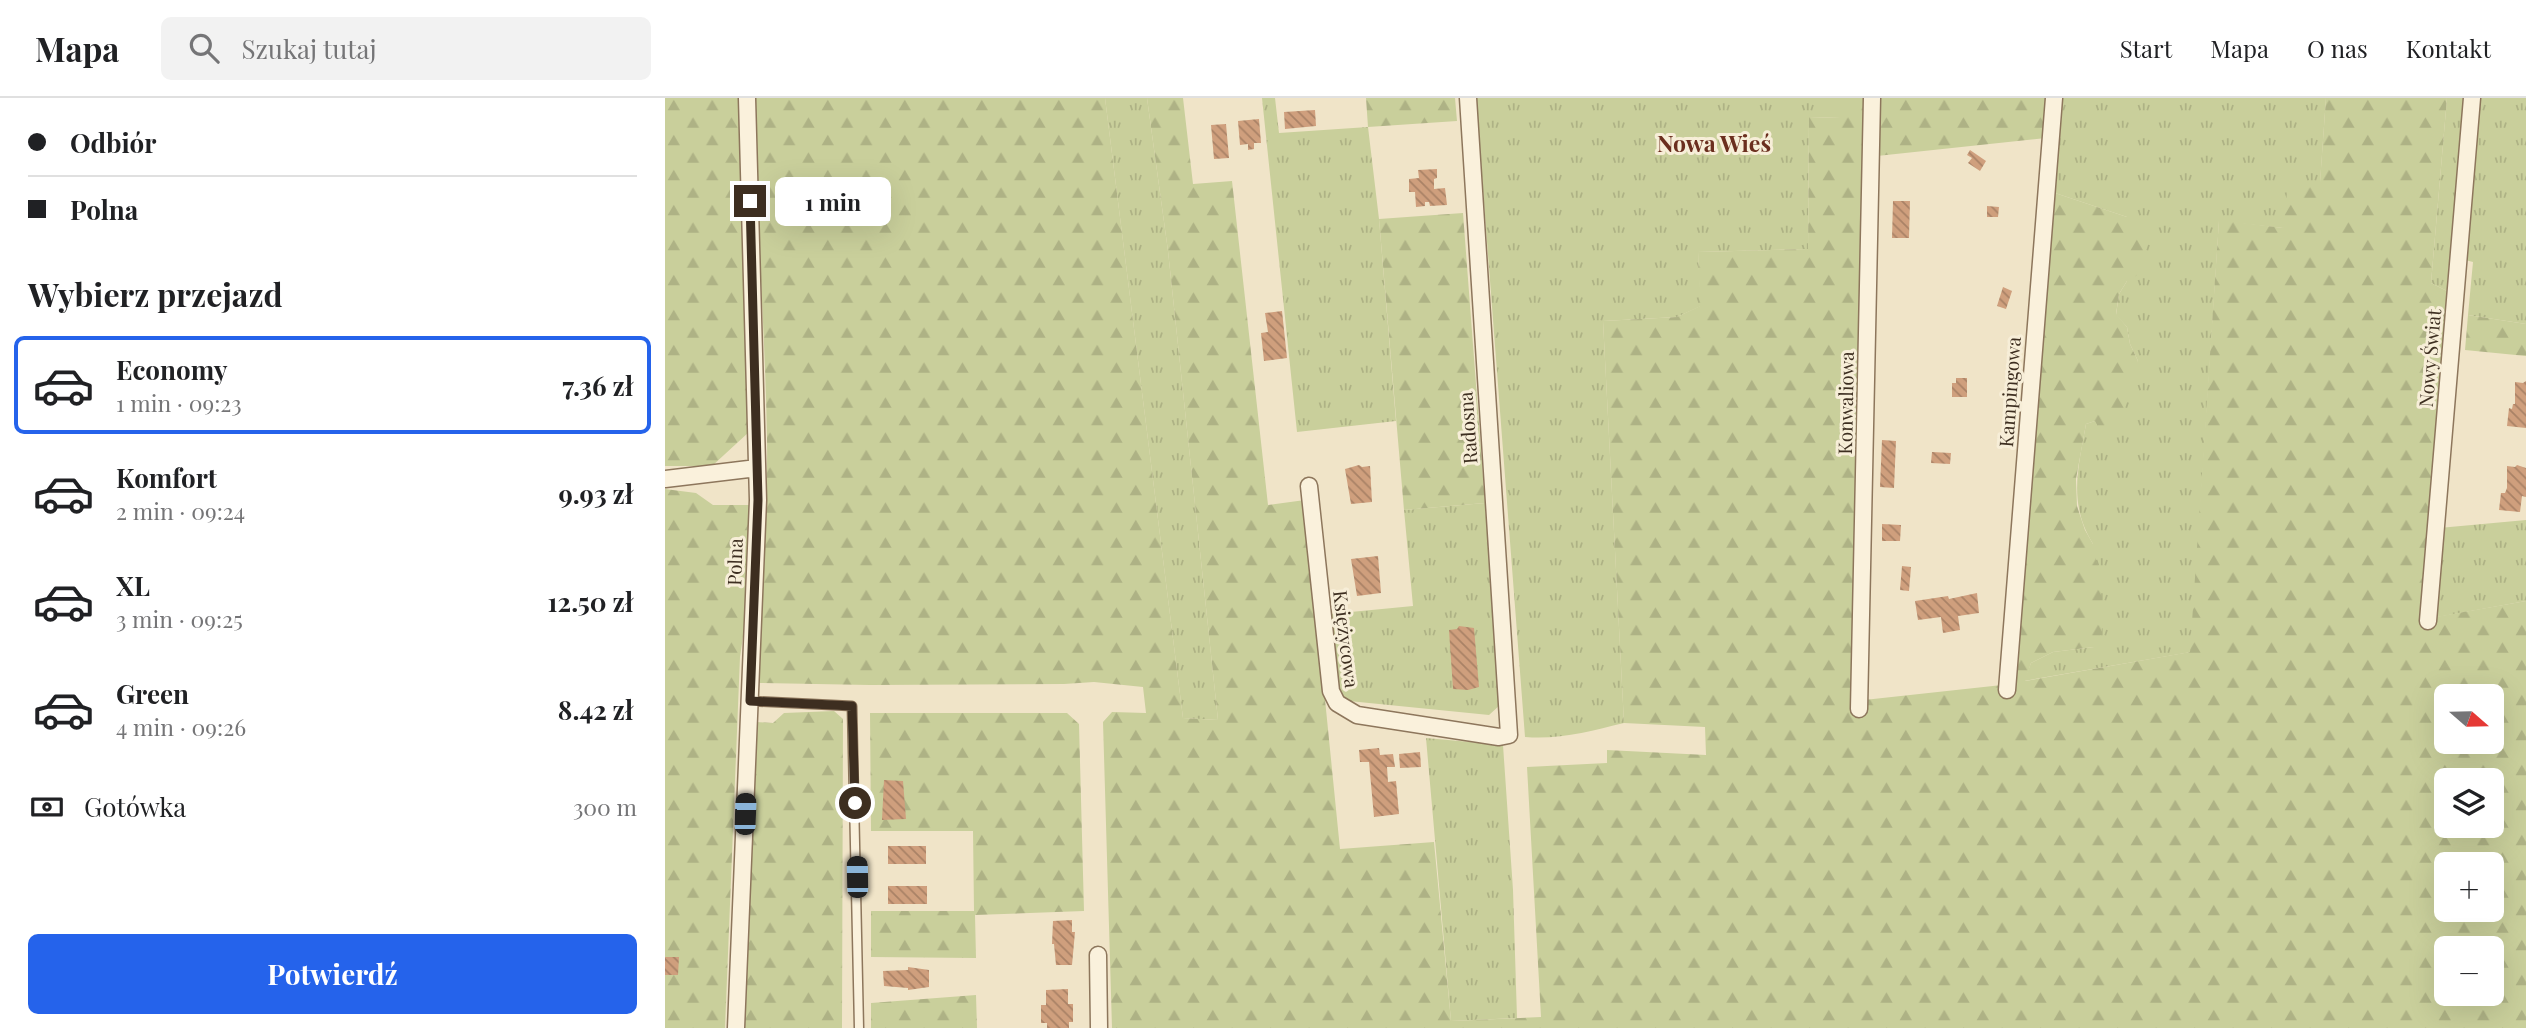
<!DOCTYPE html>
<html lang="pl">
<meta charset="utf-8">
<style>
body{margin:0;font-family:"Playfair Display",serif;background:#f2f2f2;color:#202124;height:100vh;display:flex;flex-direction:column;font-size:26px;white-space:nowrap}
*{box-sizing:border-box;margin:0}
p{font-size:23px;color:#757577}
.icon{flex:none;width:38px;height:38px;fill:none;stroke:currentColor;stroke-width:2;stroke-linecap:round;stroke-linejoin:round}
.map{position:relative;flex:1;overflow:hidden}
.side{display:flex;flex-direction:column;background:#fff;width:665px}
.side>*{flex:none}
.hud{display:grid;align-content:center;height:154px;padding:0 28px;background:#fff}
.needle{width:46px;rotate:110deg}
.fabs{position:absolute;left:1769px;top:586px;display:grid;gap:14px}
.fabs a{display:grid;place-items:center;width:70px;height:70px;border-radius:10px;background:#fff;box-shadow:0 7px 28px #0002;font-size:35px}
.end{position:absolute;width:32px;height:32px;margin:-16px;border:9px solid #3d2e20;background:#fff;box-shadow:0 0 0 4px #fff}
.from{border-radius:50%}
.bubble{position:absolute;height:49px;border-radius:10px;background:#fff;box-shadow:0 7px 28px #0002;font-size:23px;font-weight:700;line-height:49px;text-align:center}
.car{position:absolute;width:21px;height:42px;margin:-21px -10px;border-radius:9px;box-shadow:0 0 5px 2px #0007;background:linear-gradient(#222 24%,#8ab4d8 0 40%,#222 0 76%,#8ab4d8 0 86%,#222 0)}
.hud b{display:flex;align-items:center;gap:24px;height:66px;font-size:26px}
.hud b+b{border-top:2px solid #e0e0e0}
.hud i{width:18px;height:18px;background:#202124}
ul{padding:0;list-style:none}
li{display:flex;align-items:center;gap:21px;height:98px;margin:0 14px 10px;padding:0 14px;border:4px solid transparent;border-radius:10px}
li div{flex:1}
li b{display:block;font-size:26px}
li em{font-style:normal;font-weight:700}
li.current{border-color:#2563eb}
li>.icon{width:63px;height:63px;stroke-width:1.5}
h2{padding:0 28px;font-size:32px;line-height:84px}
.pay{display:flex;align-items:center;gap:18px;height:77px;padding:0 28px;font-size:26px}
.pay p{margin-inline-start:auto}
.primary-button{display:flex;gap:14px;margin-top:auto;padding:14px 28px}
.primary-button a{flex:1;height:80px;border-radius:10px;background:#2563eb;color:#fff;font-size:28px;font-weight:700;line-height:80px;text-align:center}
header{display:flex;align-items:center;gap:42px;box-sizing:border-box;height:98px;padding:0 35px;background:#fff;border-bottom:2px solid #e0e0e0}
header strong{font-size:33px}
nav{display:flex;gap:38px;margin-inline-start:auto;font-size:24px}
.search{width:490px;height:63px;background:#f2f2f2;display:flex;align-items:center;gap:18px;box-sizing:border-box;padding:0 24px;border-radius:10px;color:#757577;font-size:26px}
main{display:flex;flex:1;min-height:0}
.map>svg:first-child{display:block}
.grass{fill:url(#grass-tufts)}
.forest{fill:url(#forest-firs);fill-rule:evenodd}
.building{fill:url(#building-back-hatch)}
.lines{fill:none;stroke-linecap:round;stroke-linejoin:round}
.lane-casing{stroke:#8d765c;stroke-width:11}
.street-casing{stroke:#8d765c;stroke-width:19}
.lane{stroke:#faf1dc;stroke-width:8}
.street{stroke:#faf1dc;stroke-width:16}
.route{stroke:#3d2e20;stroke-width:9}
.labels{text-anchor:middle;dominant-baseline:central;stroke-width:6;stroke-linejoin:round;paint-order:stroke}
.street-label{font-size:19px;fill:#3d2e20;stroke:#f7eed8}
.quarter-label{font-size:23px;font-weight:bold;fill:#6b2e1e;stroke:#f7eed8}
</style>
<header>
<strong>Mapa</strong>
<div class="search"><svg class="icon" aria-label="search" viewBox="0 0 24 24"><circle cx="10" cy="10" r="6"/><path d="M15 15l6 6"/></svg>Szukaj tutaj</div>
<nav><a>Start</a><a>Mapa</a><a>O nas</a><a>Kontakt</a></nav>
</header>
<main>
<section class="side">
<div class="hud">
<b><i class="from"></i>Odbiór</b>
<b><i></i>Polna</b>
</div>
<h2>Wybierz przejazd</h2>
<ul>
<li class="current"><svg class="icon" aria-label="car" viewBox="0 0 24 24"><path d="M5 17H2v-5l4-1 3-4h7l3 4 3 1v5h-3M9 17h6M6 11h13"/><circle cx="7" cy="17" r="2"/><circle cx="17" cy="17" r="2"/></svg><div><b>Economy</b><p>1 min · 09:23</p></div><em>7.36 zł</em></li>
<li><svg class="icon" aria-label="car" viewBox="0 0 24 24"><path d="M5 17H2v-5l4-1 3-4h7l3 4 3 1v5h-3M9 17h6M6 11h13"/><circle cx="7" cy="17" r="2"/><circle cx="17" cy="17" r="2"/></svg><div><b>Komfort</b><p>2 min · 09:24</p></div><em>9.93 zł</em></li>
<li><svg class="icon" aria-label="car" viewBox="0 0 24 24"><path d="M5 17H2v-5l4-1 3-4h7l3 4 3 1v5h-3M9 17h6M6 11h13"/><circle cx="7" cy="17" r="2"/><circle cx="17" cy="17" r="2"/></svg><div><b>XL</b><p>3 min · 09:25</p></div><em>12.50 zł</em></li>
<li><svg class="icon" aria-label="car" viewBox="0 0 24 24"><path d="M5 17H2v-5l4-1 3-4h7l3 4 3 1v5h-3M9 17h6M6 11h13"/><circle cx="7" cy="17" r="2"/><circle cx="17" cy="17" r="2"/></svg><div><b>Green</b><p>4 min · 09:26</p></div><em>8.42 zł</em></li>
</ul>
<div class="pay"><svg class="icon" aria-label="cash" viewBox="0 0 24 24"><path d="M3 7h18v10H3z"/><circle cx="12" cy="12" r="2"/></svg>Gotówka<p>300 m</p></div>
<div class="primary-button"><a>Potwierdź</a></div>
</section>
<div class="map">
<svg width="1861" height="930" viewBox="0 0 1861 930">
<defs>
<pattern id="grass-tufts" width="24" height="20" patternUnits="userSpaceOnUse" patternTransform="scale(1.75)"><rect width="24" height="20" fill="#c9cf9b"/><path d="M3 7l-1-3M5 7V3M7 7l1-3M15 17l-1-3M17 17v-4M19 17l1-3" fill="none" stroke="#aeb285"/></pattern>
<pattern id="forest-firs" width="22" height="20" patternUnits="userSpaceOnUse" patternTransform="scale(1.75)"><rect width="22" height="20" fill="#c9cf9b"/><path d="M5 1l3.5 6h-7zM16 11l3.5 6h-7z" fill="#aeb285"/></pattern>
<pattern id="building-back-hatch" width="6" height="6" patternUnits="userSpaceOnUse" patternTransform="scale(1.75)"><rect width="6" height="6" fill="#cf9f7d"/><path d="M-1 5l2 2M0 0l6 6M5-1l2 2" fill="none" stroke="#a98266"/></pattern>
</defs>
<rect width="100%" height="100%" fill="#f0e4c8"/>
<path class="grass" d="M 440,0 L 482,0 L 503,153 L 553,622 L 518,620 Z
M 597,0 L 610,0 L 614,35 L 703,29 L 714,121 L 731,323 L 632,334 Z
M 811,0 L 1175,0 L 1175,20 L 1144,19 L 1143,151 L 1033,154 L 1036,208 L 1012,219 L 938,223 L 959,625 C 926,633 894,642 860,639 Z
M 1395,0 L 1661,0 L 1655,85 L 1618,130 L 1554,123 L 1526,554 L 1359,583 L 1366,565 L 1388,554 L 1429,549 L 1428,446 C 1403,405 1413,371 1421,326 L 1430,323 L 1473,263 L 1465,246 L 1462,229 L 1451,217 L 1454,196 L 1462,183 L 1462,119 L 1387,94 Z
M 1782,0 L 1801,0 L 1786,195 L 1766,185 Z
M 1816,0 L 1861,0 L 1861,226 L 1803,217 L 1808,164 L 1800,162 Z
M 820,405 L 835,607 L 824,617 L 684,603 L 673,593 L 665,516 L 748,508 L 739,412 Z
M 1861,422 L 1861,503 L 1767,520 L 1774,430 Z
M 761,640 L 838,647 L 848,792 L 852,920 L 786,923 Z"/>
<path class="forest" d="M 0,0 L 76,0 L 84,334 L 47,368 L 0,368 Z
M 88,0 L 440,0 L 518,620 L 553,622 L 503,153 L 482,0 L 518,0 L 528,86 L 567,83 L 603,407 L 640,402 L 675,751 L 769,744 L 786,923 L 876,919 L 862,669 L 942,665 L 942,652 L 1041,657 L 1040,629 L 959,625 L 938,223 L 1012,219 L 1035,208 L 1033,154 L 1143,151 L 1144,19 L 1175,20 L 1175,0 L 1204,0 L 1199,602 L 1337,587 L 1387,94 L 1462,119 L 1480,136 L 1480,160 L 1471,178 L 1462,183 L 1454,196 L 1451,216 L 1462,229 L 1465,246 L 1473,263 L 1452,332 L 1439,338 L 1430,323 L 1421,326 L 1411,381 L 1412,408 L 1420,432 L 1428,446 L 1436,485 L 1437,535 L 1429,549 L 1388,554 L 1366,565 L 1360,583 L 1525,554 L 1554,122 L 1618,130 L 1623,86 L 1655,84 L 1661,0 L 1782,0 L 1766,185 L 1786,195 L 1759,521 L 1861,503 L 1861,930 L 447,930 L 438,624 L 447,614 L 481,615 L 478,589 L 429,584 L 399,586 L 205,587 L 93,585 C 96,504 103,422 102,340 C 100,227 91,114 88,0 ZM 1782,598 L 1827,598 L 1827,644 L 1782,644 ZM 1782,682 L 1827,682 L 1827,728 L 1782,728 ZM 1782,766 L 1827,766 L 1827,812 L 1782,812 ZM 1782,850 L 1827,850 L 1827,896 L 1782,896 Z
M 701,0 L 790,0 L 792,23 L 703,29 Z
M 1212,0 L 1384,0 L 1381,40 L 1212,58 Z
M 798,115 L 820,405 L 739,412 L 714,121 Z
M 1803,217 L 1861,226 L 1861,258 L 1800,252 Z
M 0,391 L 31,395 L 48,407 L 85,407 L 83,505 L 75,559 L 60,930 L 0,930 Z
M 169,613 L 178,621 L 177,930 L 78,930 L 91,624 L 108,625 L 119,615 Z
M 205,615 L 402,615 L 414,626 L 419,813 L 310,817 L 311,860 L 206,859 L 206,813 L 309,813 L 308,733 L 206,733 Z
M 311,897 L 312,930 L 206,930 L 206,905 Z"/>
<path class="building" d="M 650,12 L 651,28 L 620,31 L 619,14 Z
M 594,21 L 596,45 L 589,45 L 589,51 L 583,52 L 583,46 L 575,47 L 573,23 Z
M 561,26 L 564,60 L 549,61 L 546,27 Z
M 1305,52 L 1321,63 L 1315,73 L 1303,65 L 1307,60 L 1302,57 Z
M 772,71 L 772,80 L 769,81 L 769,91 L 780,90 L 782,107 L 765,108 L 764,104 L 760,104 L 760,108 L 751,109 L 750,94 L 744,94 L 744,81 L 754,80 L 753,72 Z
M 1228,103 L 1245,103 L 1244,140 L 1227,140 Z
M 1322,108 L 1334,109 L 1333,119 L 1322,119 Z
M 1338,189 L 1347,193 L 1341,211 L 1332,208 Z
M 617,213 L 622,260 L 599,263 L 596,235 L 603,234 L 600,215 Z
M 1291,280 L 1302,280 L 1302,299 L 1287,299 L 1287,285 L 1291,285 Z
M 1861,283 L 1861,330 L 1842,328 L 1844,310 L 1847,311 L 1848,306 L 1850,306 L 1850,284 L 1858,285 Z
M 1217,342 L 1231,343 L 1229,390 L 1215,389 Z
M 1267,354 L 1286,355 L 1285,366 L 1266,365 Z
M 694,367 L 697,369 L 705,368 L 707,404 L 686,406 L 680,371 Z
M 1852,367 L 1861,370 L 1861,399 L 1857,398 L 1855,414 L 1834,412 L 1836,395 L 1840,395 L 1842,390 L 1842,368 L 1850,369 Z
M 1217,426 L 1236,427 L 1235,443 L 1217,443 Z
M 713,458 L 716,495 L 692,498 L 686,461 Z
M 1237,468 L 1246,469 L 1244,493 L 1235,492 Z
M 1312,495 L 1314,515 L 1293,518 L 1295,532 L 1278,535 L 1276,519 L 1253,522 L 1250,503 L 1283,498 L 1284,501 Z
M 794,528 L 809,530 L 814,589 L 803,592 L 788,591 L 784,532 L 792,531 Z
M 714,650 L 715,657 L 728,656 L 730,669 L 722,669 L 723,684 L 731,683 L 734,716 L 709,719 L 704,664 L 695,664 L 694,652 Z
M 755,654 L 756,669 L 735,670 L 734,656 Z
M 219,682 L 238,683 L 241,721 L 217,722 Z
M 223,748 L 261,748 L 261,766 L 223,766 Z
M 223,788 L 262,788 L 262,806 L 223,806 Z
M 407,822 L 407,834 L 410,834 L 407,867 L 391,867 L 389,846 L 387,846 L 388,823 Z
M 0,859 L 14,859 L 13,877 L 0,877 Z
M 243,869 L 264,872 L 264,889 L 243,892 L 243,890 L 219,888 L 218,873 L 243,872 Z
M 403,891 L 403,906 L 408,906 L 408,924 L 404,924 L 404,930 L 382,930 L 382,925 L 376,925 L 376,907 L 381,907 L 381,892 Z"/>
<g class="lines">
<g class="lane-casing">
<path id="lane" d="M 85,603 L 187,608 L 194,930"/>
</g>
<g class="street-casing">
<path id="street" d="M 0,381 L 92,370
M 644,388 L 666,593 L 672,605 L 692,617 L 834,639 L 844,637 L 803,0
M 1763,523 L 1807,0
M 1342,592 L 1389,0
M 1194,611 L 1207,0
M 433,857 L 434,930
M 71,930 L 93,402 L 82,0"/>
</g>
<use href="#lane" class="lane"/>
<use href="#street" class="street"/>
</g>
<g class="lines">
<path class="route" d="M 85,103 L 93,402 L 85,603 L 187,608 L 190,705"/>
</g>
<g class="labels">
<g class="street-label">
<text transform="translate(1764 260) rotate(-85)">Nowy Świat</text>
<text transform="translate(1344 294) rotate(-86)">Kampingowa</text>
<text transform="translate(1180 305) rotate(-89)">Konwaliowa</text>
<text transform="translate(802 330) rotate(-94)">Radosna</text>
<text transform="translate(69 464) rotate(-88)">Polna</text>
<text transform="translate(682 541) rotate(83)">Księżycowa</text>
</g>
<g class="quarter-label">
<text x="1049" y="44">Nowa Wieś</text>
</g>
</g>
</svg>
<div class="fabs">
<a><svg class="needle" viewBox="-14 -14 28 28"><path d="M0-13l5 13h-10z" fill="#e53935"/><path d="M0 13l5-13h-10z" fill="#757577"/></svg></a>
<a><svg class="icon" aria-label="layers" viewBox="0 0 24 24"><path d="M12 4l9 5-9 5-9-5zM3 14l9 5 9-5"/></svg></a>
<a>+</a>
<a>−</a>
</div>
<i class="end from" style="left:190px;top:705px"></i>
<i class="end" style="left:85px;top:103px"></i>
<div class="bubble" style="left:110px;top:79px;width:116px">1 min</div>
<i class="car" style="left:80px;top:716px;rotate:2deg"></i>
<i class="car" style="left:192px;top:779px;rotate:359deg"></i>
</div>
</main>
